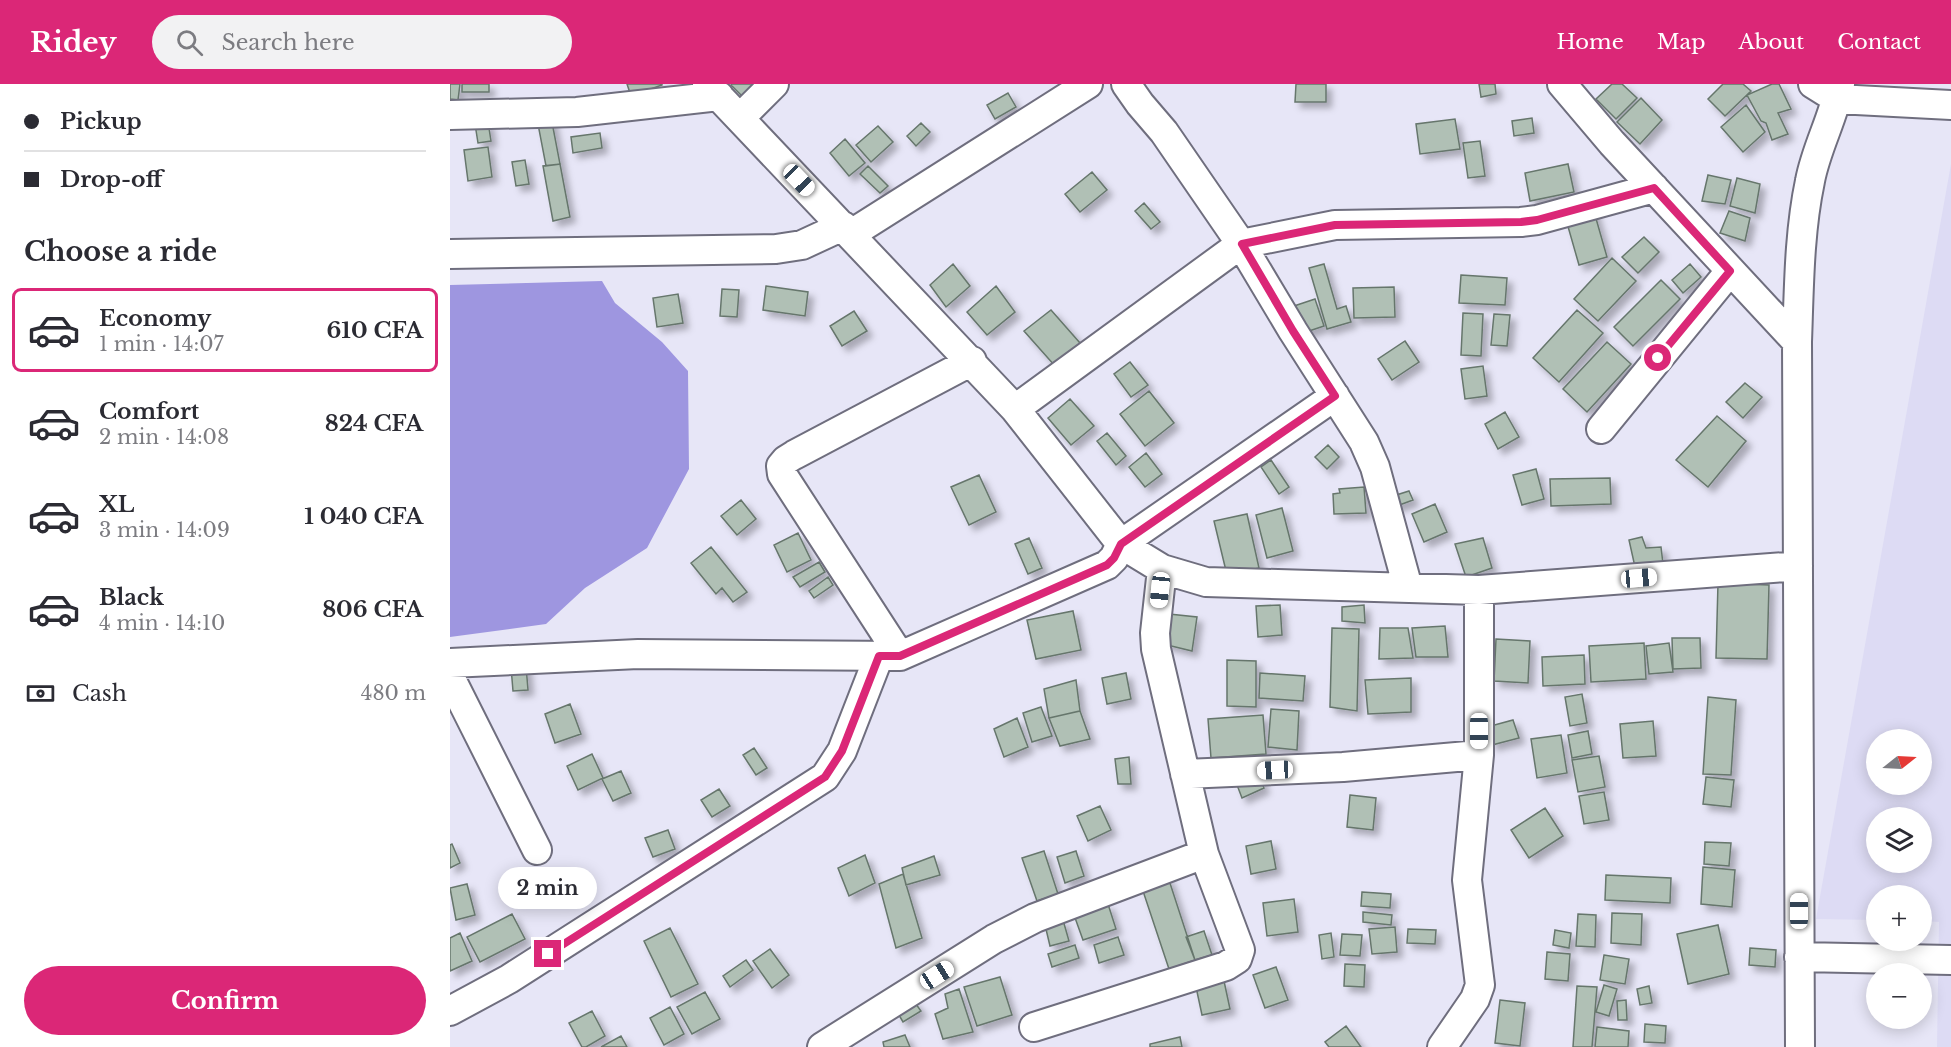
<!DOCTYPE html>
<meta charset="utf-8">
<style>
body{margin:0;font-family:"Libre Baskerville",serif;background:#f2f2f3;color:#2b2b33;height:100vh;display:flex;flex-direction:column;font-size:22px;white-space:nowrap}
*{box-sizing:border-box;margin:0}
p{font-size:20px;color:#7c7c81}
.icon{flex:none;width:33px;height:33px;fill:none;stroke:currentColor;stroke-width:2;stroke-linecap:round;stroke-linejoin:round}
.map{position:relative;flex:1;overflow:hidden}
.panel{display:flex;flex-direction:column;background:#fff;width:450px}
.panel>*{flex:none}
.guide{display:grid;align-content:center;height:132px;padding:0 24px;background:#fff}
.needle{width:39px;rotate:72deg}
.tools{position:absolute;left:1416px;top:645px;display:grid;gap:12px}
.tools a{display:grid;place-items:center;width:66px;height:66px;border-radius:50%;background:#fff;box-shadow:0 3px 15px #0003;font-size:30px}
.end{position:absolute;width:27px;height:27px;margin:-14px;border:8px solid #db2777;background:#fff;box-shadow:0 0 0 3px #fff}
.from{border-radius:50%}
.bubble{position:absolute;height:42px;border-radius:21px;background:#fff;box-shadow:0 3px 15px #0003;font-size:20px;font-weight:700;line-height:42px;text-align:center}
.car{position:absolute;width:18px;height:36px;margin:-18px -9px;border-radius:8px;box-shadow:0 0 4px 2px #0007;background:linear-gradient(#fff 24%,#345 0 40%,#fff 0 76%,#345 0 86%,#fff 0)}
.guide b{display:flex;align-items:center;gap:21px;height:57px;font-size:22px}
.guide b+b{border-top:2px solid #e1e1e2}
.guide i{width:15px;height:15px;background:#2b2b33}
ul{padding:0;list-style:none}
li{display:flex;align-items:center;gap:18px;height:84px;margin:0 12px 9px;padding:0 12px;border:3px solid transparent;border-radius:9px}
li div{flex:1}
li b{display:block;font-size:22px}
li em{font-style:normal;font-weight:700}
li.active{border-color:#db2777}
li>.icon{width:54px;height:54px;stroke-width:1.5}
h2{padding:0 24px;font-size:27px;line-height:72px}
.pay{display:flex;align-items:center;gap:15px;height:66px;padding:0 24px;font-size:22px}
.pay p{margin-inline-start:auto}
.action{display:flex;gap:12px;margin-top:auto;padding:12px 24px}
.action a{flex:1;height:69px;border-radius:36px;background:#db2777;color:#fff;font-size:24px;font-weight:700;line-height:69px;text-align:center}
header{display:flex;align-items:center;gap:36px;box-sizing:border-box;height:84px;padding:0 30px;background:#db2777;color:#fff}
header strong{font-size:28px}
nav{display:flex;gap:33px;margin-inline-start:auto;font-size:21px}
.search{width:420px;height:54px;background:#f2f2f3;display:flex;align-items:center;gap:15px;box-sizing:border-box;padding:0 21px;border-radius:33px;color:#7c7c81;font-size:22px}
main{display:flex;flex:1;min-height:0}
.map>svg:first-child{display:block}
.built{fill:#dddbf4;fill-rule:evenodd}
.water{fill:#9e96e0}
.building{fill:#b0c0b5;stroke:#66766c;stroke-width:1.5;filter:url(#shadow)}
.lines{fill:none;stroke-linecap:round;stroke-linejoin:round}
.minor-casing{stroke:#6f6e7e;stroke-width:32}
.minor{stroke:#fff;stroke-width:28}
.route{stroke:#db2777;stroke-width:8}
</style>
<header>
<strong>Ridey</strong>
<div class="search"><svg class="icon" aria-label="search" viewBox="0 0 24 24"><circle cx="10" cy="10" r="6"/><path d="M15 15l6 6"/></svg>Search here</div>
<nav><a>Home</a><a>Map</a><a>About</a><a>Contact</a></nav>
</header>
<main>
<section class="panel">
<div class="guide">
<b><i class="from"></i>Pickup</b>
<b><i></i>Drop-off</b>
</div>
<h2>Choose a ride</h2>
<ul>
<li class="active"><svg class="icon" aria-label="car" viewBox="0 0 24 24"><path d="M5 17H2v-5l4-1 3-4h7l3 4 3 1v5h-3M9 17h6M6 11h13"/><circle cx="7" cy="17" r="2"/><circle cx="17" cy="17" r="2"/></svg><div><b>Economy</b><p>1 min · 14:07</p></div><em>610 CFA</em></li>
<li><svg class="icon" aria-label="car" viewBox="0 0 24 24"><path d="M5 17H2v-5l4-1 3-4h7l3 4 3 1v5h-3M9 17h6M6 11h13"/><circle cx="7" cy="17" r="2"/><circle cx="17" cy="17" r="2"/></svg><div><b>Comfort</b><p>2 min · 14:08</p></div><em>824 CFA</em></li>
<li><svg class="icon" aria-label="car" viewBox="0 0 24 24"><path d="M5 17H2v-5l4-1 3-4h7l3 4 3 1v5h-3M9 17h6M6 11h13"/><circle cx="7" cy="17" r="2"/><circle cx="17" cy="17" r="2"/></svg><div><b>XL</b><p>3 min · 14:09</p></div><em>1 040 CFA</em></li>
<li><svg class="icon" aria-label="car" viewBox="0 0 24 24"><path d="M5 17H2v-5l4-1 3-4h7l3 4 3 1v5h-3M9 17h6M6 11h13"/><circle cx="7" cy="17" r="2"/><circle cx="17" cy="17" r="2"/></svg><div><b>Black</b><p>4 min · 14:10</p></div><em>806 CFA</em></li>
</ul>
<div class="pay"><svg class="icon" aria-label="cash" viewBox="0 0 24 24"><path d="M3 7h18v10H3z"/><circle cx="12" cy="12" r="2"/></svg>Cash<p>480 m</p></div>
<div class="action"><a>Confirm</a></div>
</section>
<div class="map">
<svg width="1501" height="963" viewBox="0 0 1501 963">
<defs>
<filter id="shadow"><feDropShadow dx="5.5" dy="5.5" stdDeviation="3" flood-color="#0004"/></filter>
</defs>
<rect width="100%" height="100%" fill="#e7e6f7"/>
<path class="built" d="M 1501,80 L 1501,963 L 1487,963 L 1489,838 L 1472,837 L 1472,812 L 1426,812 L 1426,836 L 1366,835 ZM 1426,656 L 1472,656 L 1472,700 L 1426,700 ZM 1426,734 L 1472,734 L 1472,778 L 1426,778 Z"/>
<path class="water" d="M 152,197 L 165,219 L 212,258 L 238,287 L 239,385 L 197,464 L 135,504 L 96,540 L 0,553 L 0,201 Z"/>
<path class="building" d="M 0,0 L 10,0 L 8,16 L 0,15 Z
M 12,0 L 39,0 L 39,8 L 12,8 Z
M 177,0 L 212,0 L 212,1 L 181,12 Z
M 282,0 L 305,0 L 293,13 L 281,1 Z
M 846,0 L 876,0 L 876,18 L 845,18 Z
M 1029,0 L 1045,0 L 1046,10 L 1031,13 Z
M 1162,0 L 1172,0 L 1187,14 L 1166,35 L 1146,15 Z
M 1273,0 L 1293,0 L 1301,7 L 1275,32 L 1258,15 Z
M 1322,0 L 1329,0 L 1341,25 L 1328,29 L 1338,50 L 1322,56 L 1316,39 L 1311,37 L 1297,11 Z
M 558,9 L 566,23 L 545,35 L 537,21 Z
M 1191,14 L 1212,36 L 1190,60 L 1167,38 Z
M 1296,21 L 1315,48 L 1293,68 L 1271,43 Z
M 101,33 L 110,80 L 96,82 L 87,35 Z
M 1082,34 L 1084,49 L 1064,52 L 1062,37 Z
M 1005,35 L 1010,65 L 970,70 L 966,40 Z
M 38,38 L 41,57 L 28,59 L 25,40 Z
M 471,39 L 480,48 L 466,62 L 457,52 Z
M 428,42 L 443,58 L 421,78 L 406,61 Z
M 150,49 L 152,64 L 123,69 L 121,53 Z
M 395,55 L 415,79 L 399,92 L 380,69 Z
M 1030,57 L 1035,92 L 1018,94 L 1013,59 Z
M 38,63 L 42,93 L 18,97 L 14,66 Z
M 75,76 L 79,100 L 66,102 L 62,78 Z
M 110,80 L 120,133 L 103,137 L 93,82 Z
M 1118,80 L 1124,108 L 1080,117 L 1075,89 Z
M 418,82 L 438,102 L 430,109 L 410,90 Z
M 642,88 L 657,106 L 630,128 L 615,110 Z
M 1258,91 L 1281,96 L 1275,120 L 1252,117 Z
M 1287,94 L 1310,100 L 1305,129 L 1280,122 Z
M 694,119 L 710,138 L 701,145 L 685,127 Z
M 1143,124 L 1157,173 L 1129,181 L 1115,132 Z
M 1279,127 L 1300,134 L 1295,157 L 1270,149 Z
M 1194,153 L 1209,168 L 1188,189 L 1172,173 Z
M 1162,174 L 1186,197 L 1148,237 L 1124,215 Z
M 503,180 L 520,202 L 496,223 L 480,201 Z
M 874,180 L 887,225 L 896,222 L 901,238 L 877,245 L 859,184 Z
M 1240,180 L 1251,193 L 1233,209 L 1222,196 Z
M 1011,191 L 1057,194 L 1055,221 L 1009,219 Z
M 1211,196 L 1230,215 L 1183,262 L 1164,243 Z
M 316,202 L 358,208 L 355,232 L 313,226 Z
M 546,202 L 565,228 L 537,251 L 517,228 Z
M 944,203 L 945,233 L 904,234 L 903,204 Z
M 272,205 L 289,206 L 287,233 L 270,232 Z
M 228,210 L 233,239 L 207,243 L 203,214 Z
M 865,215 L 874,242 L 850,250 L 841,223 Z
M 601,226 L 630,259 L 605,282 L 574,247 Z
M 1127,226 L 1153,249 L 1109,298 L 1083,274 Z
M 404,227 L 417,247 L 392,262 L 380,242 Z
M 1013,229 L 1033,230 L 1031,272 L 1011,271 Z
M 1044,230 L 1060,231 L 1057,262 L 1041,261 Z
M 955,257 L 969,278 L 942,296 L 928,275 Z
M 1157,258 L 1181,280 L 1137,328 L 1113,305 Z
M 680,278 L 698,301 L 681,313 L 664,290 Z
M 1033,282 L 1037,312 L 1015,315 L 1011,285 Z
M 1295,299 L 1312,313 L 1293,334 L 1276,318 Z
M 699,307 L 724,339 L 695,362 L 670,330 Z
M 620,315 L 644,342 L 621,361 L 598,334 Z
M 1055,328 L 1069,353 L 1048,365 L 1035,340 Z
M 1267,332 L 1296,357 L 1258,403 L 1226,376 Z
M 657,349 L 676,372 L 666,381 L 647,357 Z
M 878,361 L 889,373 L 877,385 L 865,373 Z
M 696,369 L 712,390 L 695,403 L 679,383 Z
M 821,376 L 839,403 L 829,410 L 811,383 Z
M 1086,385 L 1094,415 L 1072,421 L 1063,391 Z
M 529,391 L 546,428 L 519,441 L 501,403 Z
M 1160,394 L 1161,420 L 1101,422 L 1100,395 Z
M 914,403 L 916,429 L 884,430 L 883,410 L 890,409 L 889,405 Z
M 959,407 L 963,416 L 944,423 L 940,413 Z
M 291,416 L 306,435 L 287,451 L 271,432 Z
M 985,420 L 997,448 L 974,458 L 962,430 Z
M 832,424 L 843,467 L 817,474 L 806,431 Z
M 797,430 L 809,484 L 777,491 L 764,437 Z
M 348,449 L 361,476 L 337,488 L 324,461 Z
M 1192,453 L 1196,464 L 1211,463 L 1213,480 L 1185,483 L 1179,456 Z
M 579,454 L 592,484 L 578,490 L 565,460 Z
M 1033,454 L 1042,484 L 1016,493 L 1005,460 Z
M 261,463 L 297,508 L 283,518 L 272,504 L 266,510 L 241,479 Z
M 369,478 L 375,488 L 350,503 L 343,493 Z
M 378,493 L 383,501 L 364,514 L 359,507 Z
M 1268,499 L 1319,501 L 1317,575 L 1266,574 Z
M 830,521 L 832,551 L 808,553 L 806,522 Z
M 914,521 L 915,539 L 892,537 L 892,523 Z
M 623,527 L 631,566 L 586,575 L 577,536 Z
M 719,530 L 747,533 L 742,567 L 713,560 Z
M 995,542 L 998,573 L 966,573 L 962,544 Z
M 882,544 L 909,545 L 907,627 L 880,623 Z
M 930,544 L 958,544 L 963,574 L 929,575 Z
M 1222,554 L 1250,554 L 1251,584 L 1223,585 Z
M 1046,555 L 1080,557 L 1078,599 L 1044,597 Z
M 1194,559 L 1196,595 L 1141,598 L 1139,562 Z
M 1219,559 L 1223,588 L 1199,590 L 1196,562 Z
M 1134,571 L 1135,600 L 1093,602 L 1092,573 Z
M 777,576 L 806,577 L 806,623 L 777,622 Z
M 76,582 L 78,606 L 63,607 L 61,583 Z
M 676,589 L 681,615 L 657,620 L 652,594 Z
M 810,589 L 855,592 L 853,617 L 809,614 Z
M 961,594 L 961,628 L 918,630 L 915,596 Z
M 626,596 L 630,627 L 599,634 L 594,605 Z
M 1132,610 L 1137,639 L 1120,642 L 1115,613 Z
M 1258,613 L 1286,616 L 1281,691 L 1253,690 Z
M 120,620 L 131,650 L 105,659 L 95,630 Z
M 591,623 L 602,652 L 582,658 L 573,629 Z
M 821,625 L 849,627 L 847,666 L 818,663 Z
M 630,627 L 640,655 L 610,662 L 599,634 Z
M 813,631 L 816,670 L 761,674 L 758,635 Z
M 567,634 L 578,663 L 554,673 L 544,645 Z
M 1063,636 L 1069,654 L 1042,661 L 1037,643 Z
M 1203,637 L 1206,672 L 1173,674 L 1170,640 Z
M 1138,647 L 1142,670 L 1122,674 L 1118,651 Z
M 1111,651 L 1117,689 L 1087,694 L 1081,655 Z
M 304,664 L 317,684 L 306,691 L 293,671 Z
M 142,670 L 153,694 L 128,706 L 117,682 Z
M 1149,672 L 1155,703 L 1128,708 L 1122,676 Z
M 679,673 L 681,700 L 668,700 L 665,675 Z
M 171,687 L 181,709 L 163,717 L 152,695 Z
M 809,692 L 814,704 L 792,714 L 787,701 Z
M 1256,693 L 1284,696 L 1281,723 L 1253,720 Z
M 269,705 L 280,722 L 262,733 L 251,716 Z
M 1154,708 L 1159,736 L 1134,740 L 1129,712 Z
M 900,711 L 926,714 L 923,746 L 897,743 Z
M 650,722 L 661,746 L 638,757 L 627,732 Z
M 1095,724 L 1113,752 L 1079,774 L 1061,746 Z
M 218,746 L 225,765 L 203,773 L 195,754 Z
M 821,757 L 826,785 L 801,790 L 796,762 Z
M 1255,758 L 1281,759 L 1279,782 L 1254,780 Z
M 2,760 L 10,779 L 0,784 L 0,761 Z
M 594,767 L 608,810 L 587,817 L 572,774 Z
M 626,767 L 634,792 L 615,799 L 607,773 Z
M 415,771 L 425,799 L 399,812 L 388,784 Z
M 484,772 L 490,791 L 456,801 L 452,784 Z
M 1253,783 L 1285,786 L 1282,823 L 1251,820 Z
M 453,790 L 472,854 L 446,864 L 429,800 Z
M 1156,791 L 1221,794 L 1220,819 L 1155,816 Z
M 718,793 L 745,876 L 719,885 L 691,801 Z
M 17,800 L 25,831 L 6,836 L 0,804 Z
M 912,808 L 941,810 L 940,824 L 911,822 Z
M 844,815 L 848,848 L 817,852 L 813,819 Z
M 658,820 L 666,845 L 633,856 L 624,831 Z
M 913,828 L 942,831 L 941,841 L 913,838 Z
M 1162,829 L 1192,830 L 1191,861 L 1161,859 Z
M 62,830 L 75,855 L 30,878 L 17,853 Z
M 1128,830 L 1146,831 L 1145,863 L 1126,862 Z
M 613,836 L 619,857 L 600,862 L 595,841 Z
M 1268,841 L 1279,890 L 1238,900 L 1227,850 Z
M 945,843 L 947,868 L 922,870 L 919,845 Z
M 220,844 L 248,900 L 221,913 L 194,857 Z
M 958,845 L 986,846 L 985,860 L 957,859 Z
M 1105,846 L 1121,849 L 1119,864 L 1103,861 Z
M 754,847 L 762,871 L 745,876 L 736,853 Z
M 10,849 L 22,877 L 0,887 L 0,854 Z
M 881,849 L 884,873 L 872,875 L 869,851 Z
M 892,850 L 912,851 L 910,872 L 890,871 Z
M 668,853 L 674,871 L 649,879 L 644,861 Z
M 625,861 L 629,874 L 602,883 L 598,870 Z
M 1300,864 L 1326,866 L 1325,883 L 1299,881 Z
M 320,865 L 339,891 L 322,904 L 303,877 Z
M 1097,868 L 1120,870 L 1118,897 L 1095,895 Z
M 1154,871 L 1179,875 L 1175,900 L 1150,896 Z
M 296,876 L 303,886 L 280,903 L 273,892 Z
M 895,880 L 915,881 L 914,903 L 894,902 Z
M 826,883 L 838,916 L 815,924 L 803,891 Z
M 550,893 L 562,931 L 527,942 L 514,903 Z
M 774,897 L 780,925 L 752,931 L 746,903 Z
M 1154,901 L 1167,905 L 1159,932 L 1146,928 Z
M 1127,902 L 1147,903 L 1142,963 L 1123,963 Z
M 1199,902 L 1202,919 L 1190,921 L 1187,905 Z
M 509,905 L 523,948 L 493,955 L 485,930 L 498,924 L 495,910 Z
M 255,908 L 270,935 L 242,950 L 227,923 Z
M 463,916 L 471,927 L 453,938 L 446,926 Z
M 1050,916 L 1075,919 L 1070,962 L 1045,959 Z
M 1176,916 L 1177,936 L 1168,936 L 1167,917 Z
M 220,923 L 234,950 L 214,961 L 200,934 Z
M 142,927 L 155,952 L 136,963 L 132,963 L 119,939 Z
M 1195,940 L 1216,942 L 1215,959 L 1194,958 Z
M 896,942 L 911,963 L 879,963 L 875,958 Z
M 1147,943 L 1179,947 L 1178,963 L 1145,963 Z
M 455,951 L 460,963 L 434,963 L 433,958 Z
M 171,952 L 177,963 L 151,963 Z
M 730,953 L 732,963 L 700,963 L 700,960 Z"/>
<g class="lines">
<g class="minor-casing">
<path id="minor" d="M 257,0 L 565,325 L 671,460 L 712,485 L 756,498 L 1029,506 L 1348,482
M 676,0 L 690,20 L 714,48 L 791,160 L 843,247 L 914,358 L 925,383 L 958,504
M 1112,0 L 1162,59 L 1347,258
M 1363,0 L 1387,15 L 1501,21
M 0,31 L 127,28 L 269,12
M 290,34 L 324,0
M 401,150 L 638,0
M 0,170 L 326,165 L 352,161 L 393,142
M 565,325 L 791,160 L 885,141 L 1071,138 L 1087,136 L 1204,104
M 1151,345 L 1280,187
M 450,572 L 332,390 L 331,382 L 336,376 L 344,371 L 522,277
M 0,579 L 188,570 L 450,572 L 657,481 L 664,474 L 671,460 L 885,312
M 0,593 L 87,766
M 735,690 L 893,683 L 1029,671
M 1349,873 L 1501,876
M 0,927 L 59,895 L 375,693 L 392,667 L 429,572
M 584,943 L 776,882 L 787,875 L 790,866 L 754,770 L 706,565 L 705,549 L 712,485
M 372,963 L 544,855 L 585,834 L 754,770
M 992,963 L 1025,915 L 1030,901 L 1017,796 L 1029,671 L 1029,506
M 1350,963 L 1347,258 C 1349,204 1349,149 1360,97 C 1366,64 1384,33 1390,0"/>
</g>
<use href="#minor" class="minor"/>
</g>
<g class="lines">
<path class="route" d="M 98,870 L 375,693 L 392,667 L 429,572 L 450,572 L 657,481 L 664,474 L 671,460 L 885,312 L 843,247 L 792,160 L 885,141 L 1071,138 L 1087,136 L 1204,104 L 1280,187 L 1208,274"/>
</g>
</svg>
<div class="tools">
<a><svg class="needle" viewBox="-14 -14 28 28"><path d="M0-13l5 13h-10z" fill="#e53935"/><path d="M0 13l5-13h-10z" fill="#7c7c81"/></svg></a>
<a><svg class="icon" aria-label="layers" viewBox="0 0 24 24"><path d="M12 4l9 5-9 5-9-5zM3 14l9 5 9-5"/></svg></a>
<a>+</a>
<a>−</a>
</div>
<i class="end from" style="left:1208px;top:274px"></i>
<i class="end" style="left:98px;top:870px"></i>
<div class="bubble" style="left:48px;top:783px;width:99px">2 min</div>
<i class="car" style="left:349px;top:96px;rotate:136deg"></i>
<i class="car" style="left:1189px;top:494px;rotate:85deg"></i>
<i class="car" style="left:710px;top:506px;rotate:186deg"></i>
<i class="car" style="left:1029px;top:647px;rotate:180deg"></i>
<i class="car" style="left:825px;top:686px;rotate:267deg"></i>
<i class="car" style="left:1349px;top:827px;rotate:0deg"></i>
<i class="car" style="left:487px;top:891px;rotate:58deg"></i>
</div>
</main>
